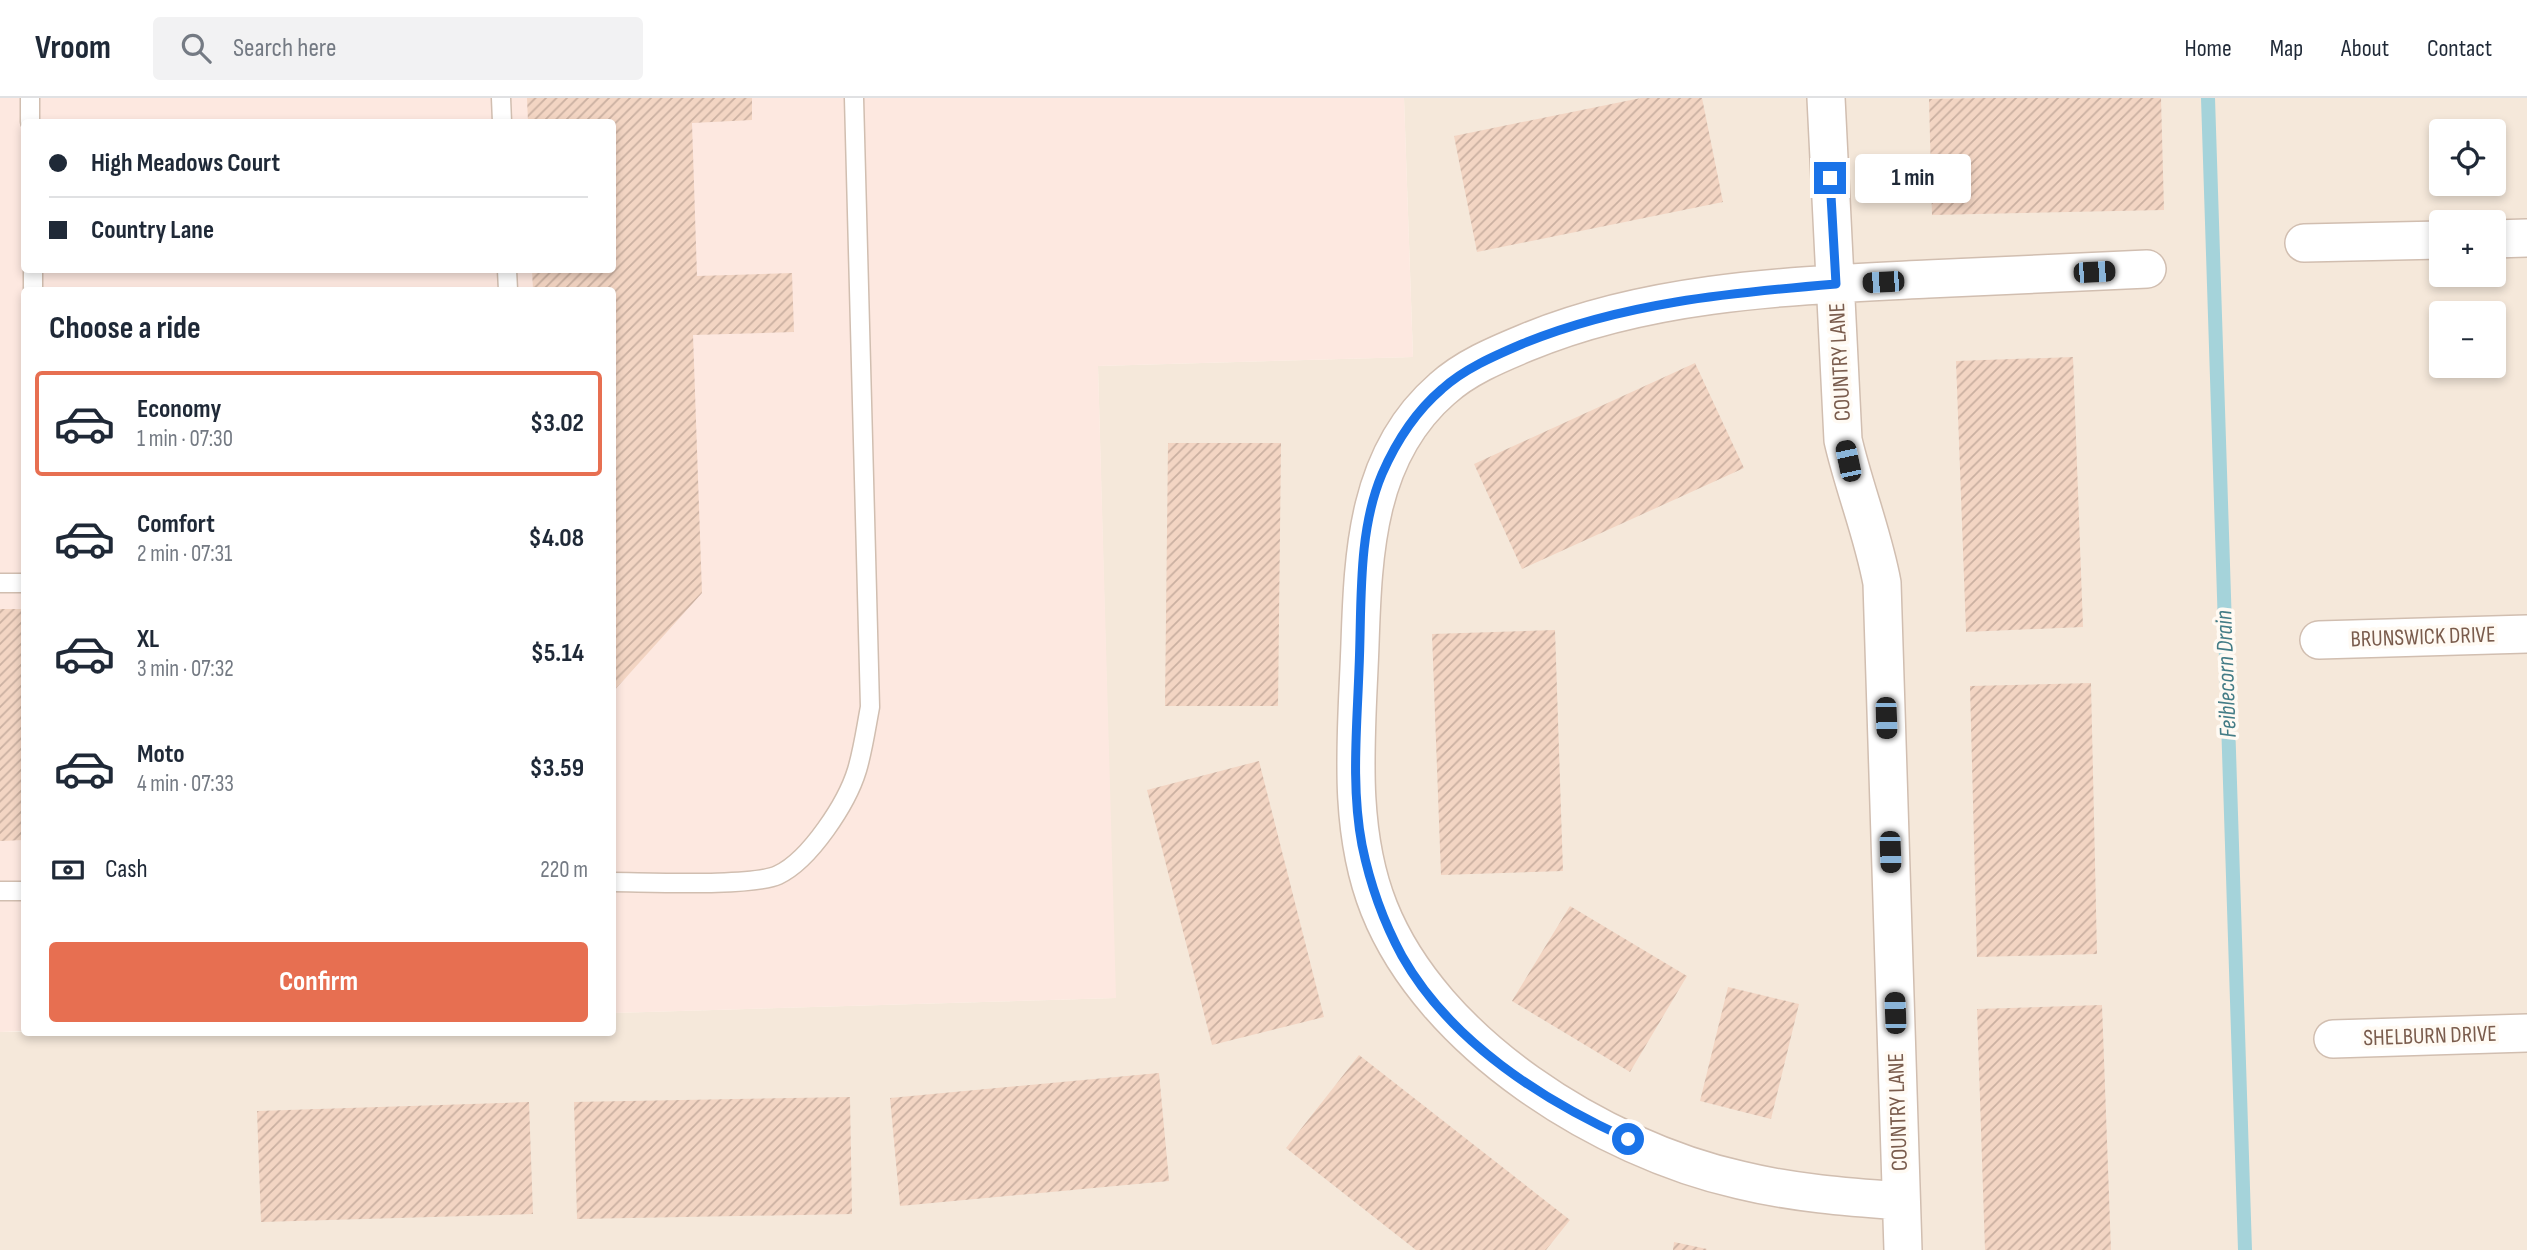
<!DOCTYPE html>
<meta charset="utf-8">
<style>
body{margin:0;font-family:"Sofia Sans Condensed",sans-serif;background:#f2f2f3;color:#1f2937;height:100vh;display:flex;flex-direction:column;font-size:26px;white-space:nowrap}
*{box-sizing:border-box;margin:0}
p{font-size:23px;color:#747a83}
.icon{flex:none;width:38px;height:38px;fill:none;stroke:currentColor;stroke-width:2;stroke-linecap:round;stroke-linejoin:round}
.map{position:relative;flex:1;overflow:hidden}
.side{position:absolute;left:21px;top:189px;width:595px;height:749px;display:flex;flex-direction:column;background:#fff;border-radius:7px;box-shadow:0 4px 10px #0003}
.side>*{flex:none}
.hud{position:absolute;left:21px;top:21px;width:595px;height:154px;border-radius:7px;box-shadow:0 4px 10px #0003;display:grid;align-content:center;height:154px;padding:0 28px;background:#fff}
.tools{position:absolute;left:2429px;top:21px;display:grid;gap:14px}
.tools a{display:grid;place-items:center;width:77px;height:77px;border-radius:7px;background:#fff;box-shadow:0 4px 10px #0003;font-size:35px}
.end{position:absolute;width:32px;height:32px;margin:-16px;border:9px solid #1a73e8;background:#fff;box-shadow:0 0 0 4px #fff}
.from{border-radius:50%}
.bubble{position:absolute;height:49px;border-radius:7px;background:#fff;box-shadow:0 4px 10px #0003;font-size:23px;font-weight:700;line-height:49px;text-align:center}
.car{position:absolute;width:21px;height:42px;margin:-21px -10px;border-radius:9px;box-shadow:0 0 5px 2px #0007;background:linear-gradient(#222 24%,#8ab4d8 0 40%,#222 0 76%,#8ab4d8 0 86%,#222 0)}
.hud b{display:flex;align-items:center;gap:24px;height:66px;font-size:26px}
.hud b+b{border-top:2px solid #e0e1e3}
.hud i{width:18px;height:18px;background:#1f2937}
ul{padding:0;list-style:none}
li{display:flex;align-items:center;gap:21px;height:105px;margin:0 14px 10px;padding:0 14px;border:4px solid transparent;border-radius:7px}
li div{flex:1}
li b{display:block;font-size:26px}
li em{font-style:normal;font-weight:700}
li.selected{border-color:#e76f51}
li>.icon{width:63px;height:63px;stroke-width:1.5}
h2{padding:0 28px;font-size:32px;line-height:84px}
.pay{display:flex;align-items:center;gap:18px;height:77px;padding:0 28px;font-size:26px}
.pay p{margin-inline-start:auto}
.action{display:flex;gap:14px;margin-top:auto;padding:14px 28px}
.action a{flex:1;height:80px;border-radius:7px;background:#e76f51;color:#fff;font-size:28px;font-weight:700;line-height:80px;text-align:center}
header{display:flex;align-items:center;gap:42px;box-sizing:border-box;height:98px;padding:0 35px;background:#fff;border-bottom:2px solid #e0e1e3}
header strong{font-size:33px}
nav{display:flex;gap:38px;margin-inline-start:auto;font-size:24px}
.search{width:490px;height:63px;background:#f2f2f3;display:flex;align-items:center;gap:18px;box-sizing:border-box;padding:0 24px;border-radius:7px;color:#747a83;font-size:26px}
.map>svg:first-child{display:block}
.residential{fill:#f5e8da;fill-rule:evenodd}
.commercial{fill:#fde8e0;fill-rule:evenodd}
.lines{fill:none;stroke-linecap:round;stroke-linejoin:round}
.stream{stroke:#a5d3da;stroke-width:14}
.building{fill:url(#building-hatch)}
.lane-casing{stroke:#d1beb0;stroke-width:21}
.street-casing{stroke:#d1beb0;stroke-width:40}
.lane{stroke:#fff;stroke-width:18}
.street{stroke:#fff;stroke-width:37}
.route{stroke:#1a73e8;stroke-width:9}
.labels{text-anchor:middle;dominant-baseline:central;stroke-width:7;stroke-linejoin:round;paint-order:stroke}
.street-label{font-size:23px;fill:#7a5c4d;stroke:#fffaf3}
.water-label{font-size:24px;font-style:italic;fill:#437c86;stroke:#fffaf3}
</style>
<header>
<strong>Vroom</strong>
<div class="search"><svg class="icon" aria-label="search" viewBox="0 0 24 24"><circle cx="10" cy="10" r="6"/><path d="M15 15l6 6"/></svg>Search here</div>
<nav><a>Home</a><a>Map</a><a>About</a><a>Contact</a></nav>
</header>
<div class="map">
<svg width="2527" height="1152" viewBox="0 0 2527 1152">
<defs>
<pattern id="building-hatch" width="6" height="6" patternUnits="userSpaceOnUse" patternTransform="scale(1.75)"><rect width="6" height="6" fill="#f3d5c3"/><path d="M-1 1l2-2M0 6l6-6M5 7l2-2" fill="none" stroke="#cab0a1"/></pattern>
</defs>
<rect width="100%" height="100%" fill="#fdf6ec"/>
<path class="residential" d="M 1404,0 L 2527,0 L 2527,1152 L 0,1152 L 0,934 L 612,934 L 613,915 L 1115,900 L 1098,268 L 1413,259 ZM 2441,33 L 2494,33 L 2494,86 L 2441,86 ZM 2441,124 L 2494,124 L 2494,177 L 2441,177 ZM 2441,215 L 2494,215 L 2494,268 L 2441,268 Z"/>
<path class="commercial" d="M 0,0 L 1404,0 L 1413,259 L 1098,268 L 1116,900 L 613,915 L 612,192 L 24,192 L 24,933 L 0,934 ZM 24,24 L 612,24 L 612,172 L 24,172 Z"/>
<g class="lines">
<path class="stream" d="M 2208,0 L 2245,1152"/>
</g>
<path class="building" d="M 527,0 L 752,0 L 752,22 L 692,25 L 697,178 L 792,175 L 794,234 L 693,237 L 702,495 L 612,595 L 612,192 L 533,192 L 532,172 L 612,172 L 612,24 L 528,24 Z
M 1641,0 L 1702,0 L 1723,104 L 1477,154 L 1454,38 Z
M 1983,0 L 2161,0 L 2164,112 L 1932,117 L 1929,1 Z
M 2073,259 L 2083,529 L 1966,534 L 1956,263 Z
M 1695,265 L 1744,370 L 1522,471 L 1474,366 Z
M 1168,345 L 1281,345 L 1278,608 L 1165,608 Z
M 0,511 L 24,511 L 24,742 L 0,743 Z
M 1555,532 L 1563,773 L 1441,777 L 1432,536 Z
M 2091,585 L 2097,856 L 1977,859 L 1970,588 Z
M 1259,663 L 1324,919 L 1212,947 L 1147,692 Z
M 1570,808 L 1687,878 L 1630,974 L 1512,903 Z
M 1728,889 L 1799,906 L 1771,1021 L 1700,1003 Z
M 2102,907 L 2111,1152 L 1985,1152 L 1977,911 Z
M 1359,957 L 1570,1122 L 1546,1152 L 1416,1152 L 1286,1050 Z
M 1159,975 L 1169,1083 L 900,1108 L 890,1000 Z
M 850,999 L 852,1116 L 577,1121 L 574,1004 Z
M 529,1004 L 533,1116 L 261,1124 L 257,1013 Z
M 1674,1144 L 1707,1151 L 1706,1152 L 1673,1152 Z"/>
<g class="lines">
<g class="lane-casing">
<path id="lane" d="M 30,0 L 30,24
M 501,0 L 502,24
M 33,172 L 33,192
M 507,172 L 508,192
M 0,485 L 24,485
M 612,784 C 646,784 752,789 778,777 C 810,762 847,705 857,672 C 863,652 866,630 870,609 L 854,0
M 0,793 L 24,793"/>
</g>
<g class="street-casing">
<path id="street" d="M 1826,0 L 1843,342 C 1854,390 1873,436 1882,485 L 1903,1152
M 2494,141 L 2527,140
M 2304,145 L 2441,142
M 2319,542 L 2527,536
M 2333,941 L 2527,935
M 1901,1103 C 1847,1099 1793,1095 1740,1082 C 1602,1051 1433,946 1379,810 C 1346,727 1357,633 1360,546 C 1363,454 1367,356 1442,291 C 1465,270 1496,257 1525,245 C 1652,192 1792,188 1928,181 C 2001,178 2074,175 2147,171"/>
</g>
<use href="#lane" class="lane"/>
<use href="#street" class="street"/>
</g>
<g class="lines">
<path class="route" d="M 1628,1041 C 1542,1002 1450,943 1402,858 C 1383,823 1370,786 1362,747 C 1351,689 1357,629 1359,571 C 1362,508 1357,435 1382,376 C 1396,344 1415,314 1442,291 C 1464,271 1494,258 1522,246 C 1622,205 1728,195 1836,186 L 1830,80"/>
</g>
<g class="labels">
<g class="street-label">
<text transform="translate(1840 264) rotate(-93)">COUNTRY LANE</text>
<text transform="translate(2423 539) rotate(-2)">BRUNSWICK DRIVE</text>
<text transform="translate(2430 938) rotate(-2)">SHELBURN DRIVE</text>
<text transform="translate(1898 1014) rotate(-92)">COUNTRY LANE</text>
</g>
<g class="water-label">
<text transform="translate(2226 576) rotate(-92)">Feiblecorn Drain</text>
</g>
</g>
</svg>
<div class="tools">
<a><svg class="icon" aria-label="locate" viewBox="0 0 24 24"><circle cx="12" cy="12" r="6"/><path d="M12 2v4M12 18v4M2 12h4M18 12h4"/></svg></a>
<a>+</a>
<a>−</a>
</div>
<i class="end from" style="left:1628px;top:1041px"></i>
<i class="end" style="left:1830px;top:80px"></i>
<div class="bubble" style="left:1855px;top:56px;width:116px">1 min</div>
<i class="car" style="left:2094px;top:174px;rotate:87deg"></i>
<i class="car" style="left:1883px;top:184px;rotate:267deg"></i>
<i class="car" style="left:1848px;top:363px;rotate:348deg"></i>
<i class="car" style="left:1886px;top:620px;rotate:178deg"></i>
<i class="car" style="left:1890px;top:754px;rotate:178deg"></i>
<i class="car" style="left:1895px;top:915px;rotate:358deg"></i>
<div class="hud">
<b><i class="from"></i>High Meadows Court</b>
<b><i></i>Country Lane</b>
</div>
<section class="side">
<h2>Choose a ride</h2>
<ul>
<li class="selected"><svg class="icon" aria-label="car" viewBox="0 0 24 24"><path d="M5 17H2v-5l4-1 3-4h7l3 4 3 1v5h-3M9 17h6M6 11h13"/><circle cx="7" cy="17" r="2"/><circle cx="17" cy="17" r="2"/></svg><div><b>Economy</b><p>1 min · 07:30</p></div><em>$3.02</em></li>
<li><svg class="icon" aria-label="car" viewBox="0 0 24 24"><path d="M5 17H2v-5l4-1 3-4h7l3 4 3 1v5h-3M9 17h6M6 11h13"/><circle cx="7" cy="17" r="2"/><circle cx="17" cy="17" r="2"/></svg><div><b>Comfort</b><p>2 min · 07:31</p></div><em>$4.08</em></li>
<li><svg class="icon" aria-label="car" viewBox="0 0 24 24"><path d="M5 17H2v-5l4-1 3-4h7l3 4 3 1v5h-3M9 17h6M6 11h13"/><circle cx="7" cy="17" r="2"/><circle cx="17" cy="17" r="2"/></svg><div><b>XL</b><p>3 min · 07:32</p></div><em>$5.14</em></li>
<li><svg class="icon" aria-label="car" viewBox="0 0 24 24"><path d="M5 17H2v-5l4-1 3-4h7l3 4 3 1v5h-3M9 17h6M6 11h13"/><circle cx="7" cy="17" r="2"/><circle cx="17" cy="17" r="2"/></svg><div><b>Moto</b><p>4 min · 07:33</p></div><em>$3.59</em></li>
</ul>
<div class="pay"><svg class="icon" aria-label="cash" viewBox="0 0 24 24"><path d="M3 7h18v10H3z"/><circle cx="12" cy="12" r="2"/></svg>Cash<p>220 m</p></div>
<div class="action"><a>Confirm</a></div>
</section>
</div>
